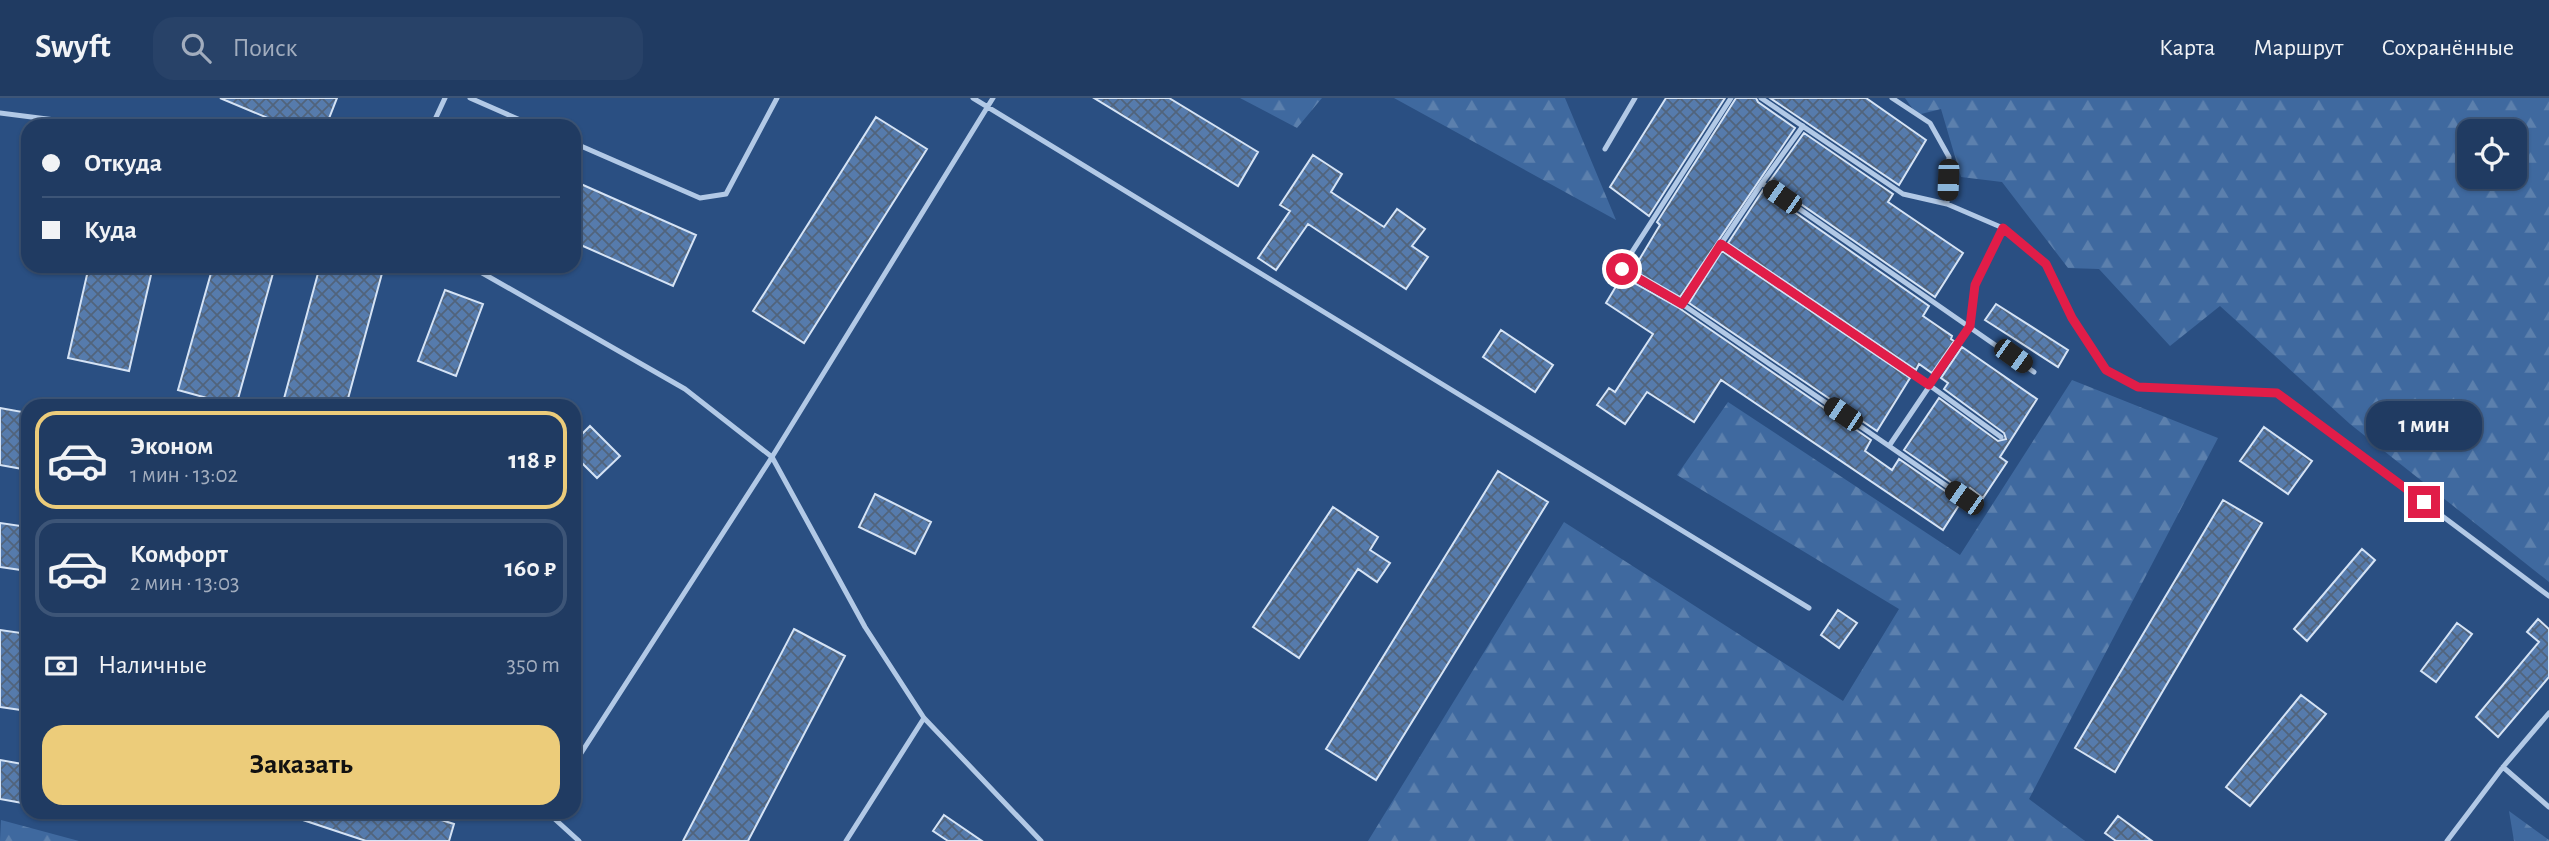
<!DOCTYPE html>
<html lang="ru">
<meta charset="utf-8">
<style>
body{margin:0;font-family:"Alegreya Sans",sans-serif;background:#284268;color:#f1f3f6;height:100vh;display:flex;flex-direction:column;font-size:26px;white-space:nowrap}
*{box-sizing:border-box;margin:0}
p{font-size:23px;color:#a2adbe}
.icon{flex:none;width:38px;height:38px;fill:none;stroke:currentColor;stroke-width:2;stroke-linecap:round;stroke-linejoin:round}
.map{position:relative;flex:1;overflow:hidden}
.drawer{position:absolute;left:21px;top:301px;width:560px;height:420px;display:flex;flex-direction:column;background:#203b62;border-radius:21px;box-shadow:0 2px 5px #0004,0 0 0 2px #3d5577}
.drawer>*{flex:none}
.top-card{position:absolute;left:21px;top:21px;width:560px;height:154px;border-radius:21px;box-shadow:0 2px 5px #0004,0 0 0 2px #3d5577;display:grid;align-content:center;height:154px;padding:0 21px;background:#203b62}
.tools{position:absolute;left:2457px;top:21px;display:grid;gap:14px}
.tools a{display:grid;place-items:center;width:70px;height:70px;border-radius:14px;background:#203b62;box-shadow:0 2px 5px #0004,0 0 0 2px #3d5577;font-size:35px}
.end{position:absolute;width:32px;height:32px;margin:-16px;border:9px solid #e11d48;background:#fff;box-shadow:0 0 0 4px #fff}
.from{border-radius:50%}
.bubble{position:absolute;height:49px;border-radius:21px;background:#203b62;box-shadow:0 2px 5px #0004,0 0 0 2px #3d5577;font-size:23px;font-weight:600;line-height:49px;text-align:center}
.car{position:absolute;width:21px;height:42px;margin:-21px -10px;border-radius:9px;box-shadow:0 0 5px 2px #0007;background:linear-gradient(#222 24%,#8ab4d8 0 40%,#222 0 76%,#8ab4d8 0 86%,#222 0)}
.top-card b{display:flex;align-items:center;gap:24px;height:66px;font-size:26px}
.top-card b+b{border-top:2px solid #3d5577}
.top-card i{width:18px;height:18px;background:#f1f3f6}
ul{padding:12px 0 0;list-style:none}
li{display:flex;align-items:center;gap:21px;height:98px;margin:0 14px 10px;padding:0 7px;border:4px solid #3d5577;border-radius:21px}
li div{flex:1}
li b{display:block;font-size:26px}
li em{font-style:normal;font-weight:600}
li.active{border-color:#eccc7a}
li>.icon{width:63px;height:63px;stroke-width:1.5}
.pay{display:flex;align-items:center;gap:18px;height:77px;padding:0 21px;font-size:26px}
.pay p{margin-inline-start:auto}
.action{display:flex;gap:14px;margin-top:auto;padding:14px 21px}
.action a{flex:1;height:80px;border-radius:21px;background:#eccc7a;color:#111;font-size:28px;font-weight:600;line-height:80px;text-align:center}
header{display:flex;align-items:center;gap:42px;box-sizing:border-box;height:98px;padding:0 35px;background:#203b62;border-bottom:2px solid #3d5577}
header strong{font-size:33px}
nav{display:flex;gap:38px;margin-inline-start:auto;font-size:24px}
.search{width:490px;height:63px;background:#284268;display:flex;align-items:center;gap:18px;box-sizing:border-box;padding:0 24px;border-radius:21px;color:#a2adbe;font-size:26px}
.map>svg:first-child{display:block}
.forest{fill:url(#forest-firs);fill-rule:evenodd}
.building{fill:url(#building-cross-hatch);stroke:#d5e3f5;stroke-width:2}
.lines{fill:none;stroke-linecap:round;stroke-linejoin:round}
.lane{stroke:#b2c9e6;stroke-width:5}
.route{stroke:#e11d48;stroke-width:9}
</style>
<header>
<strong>Swyft</strong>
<div class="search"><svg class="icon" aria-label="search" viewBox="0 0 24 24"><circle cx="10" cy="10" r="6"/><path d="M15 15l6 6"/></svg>Поиск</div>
<nav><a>Карта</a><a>Маршрут</a><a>Сохранённые</a></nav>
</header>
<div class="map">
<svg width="2549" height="743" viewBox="0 0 2549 743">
<defs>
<pattern id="forest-firs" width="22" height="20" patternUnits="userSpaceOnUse" patternTransform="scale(1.75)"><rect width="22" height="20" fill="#3f699f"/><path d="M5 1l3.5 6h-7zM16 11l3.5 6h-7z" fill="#5c80ad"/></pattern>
<pattern id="building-cross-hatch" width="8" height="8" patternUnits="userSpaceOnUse" patternTransform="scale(1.75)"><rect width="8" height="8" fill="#567bac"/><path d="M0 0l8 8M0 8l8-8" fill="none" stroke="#51647c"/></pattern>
</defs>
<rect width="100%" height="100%" fill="#2a4f82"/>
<path class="forest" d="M 1240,0 L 1322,0 L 1297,30 Z
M 1394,0 L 1565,0 L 1616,122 Z
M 1905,0 L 2549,0 L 2549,484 L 2350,326 L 2220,208 L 2170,248 L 2099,171 L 2068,170 L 2002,84 L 1961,79 L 1941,11 L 1917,17 ZM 2469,33 L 2515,33 L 2515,79 L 2469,79 Z
M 2072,282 L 2218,340 L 2029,701 L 2085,743 L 1368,743 L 1564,424 L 1843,603 L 1899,511 L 1677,377 L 1728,304 L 1960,457 Z
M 2509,713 L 2549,742 L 2549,743 L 2514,743 Z
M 1,722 L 79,743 L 0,743 Z"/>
<path class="building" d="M 220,0 L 337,0 L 326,28 L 287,28 Z
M 1094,0 L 1169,0 L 1258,54 L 1238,88 Z
M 1666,0 L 1725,0 L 1649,118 L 1610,89 Z
M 1736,0 L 1756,0 L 1758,4 L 1795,30 L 1680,199 L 1633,172 L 1660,127 L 1657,124 Z
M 1770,0 L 1866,0 L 1926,42 L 1899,87 Z
M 876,19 L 927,51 L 804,245 L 753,213 Z
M 1804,35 L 1893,96 L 1888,104 L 1963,155 L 1935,199 L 1769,84 Z
M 1313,57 L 1342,76 L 1331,94 L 1384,129 L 1397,111 L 1425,131 L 1412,148 L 1428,159 L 1406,191 L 1308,126 L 1276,172 L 1258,160 L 1290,113 L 1280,107 Z
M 574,83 L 696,137 L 673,188 L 574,144 Z
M 1763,92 L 1929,208 L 1923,218 L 1952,238 L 1951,241 L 1954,243 L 1932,275 L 1919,266 L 1916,272 L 1728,145 Z
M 1722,153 L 1910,280 L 1877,333 L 1689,205 Z
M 89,168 L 153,168 L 129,273 L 68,260 Z
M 213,168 L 275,168 L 236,308 L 178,292 Z
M 320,168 L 384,168 L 346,308 L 282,308 Z
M 1621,180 L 1626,184 L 1627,181 L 1679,210 L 1871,342 L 1865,353 L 1892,372 L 1899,361 L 1961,404 L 1943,432 L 1721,282 L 1694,324 L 1647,294 L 1625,326 L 1597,307 L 1609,290 L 1615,294 L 1653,236 L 1606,205 Z
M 445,192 L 483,206 L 456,278 L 418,263 Z
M 1996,206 L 2068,252 L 2058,269 L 1985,222 Z
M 1501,232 L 1553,267 L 1535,294 L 1483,259 Z
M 1962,249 L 2037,301 L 2000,359 L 2007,364 L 1983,400 L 1970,390 L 1966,395 L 1904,352 L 1939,300 L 1998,343 L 2006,341 L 2004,335 L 1944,291 L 1948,285 L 1941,280 Z
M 0,310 L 28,315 L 28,372 L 0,367 Z
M 590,328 L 620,358 L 597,380 L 574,357 L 574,344 Z
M 2264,329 L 2312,363 L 2288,396 L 2240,363 Z
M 1498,373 L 1548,404 L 1376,682 L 1326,651 Z
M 875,396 L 931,424 L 915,456 L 859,429 Z
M 2223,402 L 2262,425 L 2115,674 L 2075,650 Z
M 1333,409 L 1378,439 L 1370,452 L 1390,465 L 1377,484 L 1358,471 L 1299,560 L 1253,529 Z
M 0,425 L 28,429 L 28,473 L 0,469 Z
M 2362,451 L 2375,462 L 2307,543 L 2294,531 Z
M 1838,512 L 1857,525 L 1839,550 L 1821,537 Z
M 2538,521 L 2549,531 L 2549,579 L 2498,639 L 2476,619 L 2539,544 L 2527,534 Z
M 2457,525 L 2472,536 L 2436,584 L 2421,573 Z
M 794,531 L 845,558 L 748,743 L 683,743 Z
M 0,532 L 28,536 L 28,613 L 0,609 Z
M 2301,597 L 2326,616 L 2250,708 L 2226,689 Z
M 0,662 L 28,667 L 28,706 L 0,701 Z
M 289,714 L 416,714 L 454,726 L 449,743 L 366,743 L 288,717 Z
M 944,717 L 982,743 L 948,743 L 933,733 Z
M 2118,718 L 2152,743 L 2116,743 L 2105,735 Z"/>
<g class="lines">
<path class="lane" d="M 470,0 L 534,28
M 973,0 L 1809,510
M 1761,0 L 1903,96 L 1947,106 L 2003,130
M 1892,0 L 1930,25 L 1949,59 L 1947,106
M 0,15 L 102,28
M 432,28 L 445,0
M 574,45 L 700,100 L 726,96 L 777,0
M 1605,51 L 1635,0
M 1762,85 L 1803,28
M 1721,146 L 1762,85 L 2034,274
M 470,168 L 685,291 L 772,359 L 865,529 L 924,620 L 1041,743
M 1682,206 L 1621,171 L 1731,0
M 1889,348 L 1682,206 L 1721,146 L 1929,287 L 2001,339
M 1964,400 L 1889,348 L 1970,228 L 1975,187 L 2003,130 L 2046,166 L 2072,220 L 2106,272 L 2138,289 L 2278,295 L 2549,498
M 574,666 L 772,359 L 993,0
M 2503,669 L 2549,709
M 547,714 L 579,743
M 846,743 L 924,620
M 2447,743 L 2503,669 L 2549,615"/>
</g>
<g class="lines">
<path class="route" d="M 1622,171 L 1682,206 L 1721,146 L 1929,287 L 1970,228 L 1975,187 L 2003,130 L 2046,166 L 2072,220 L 2106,272 L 2138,289 L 2277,295 L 2424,404"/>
</g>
</svg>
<div class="tools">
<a><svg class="icon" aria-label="locate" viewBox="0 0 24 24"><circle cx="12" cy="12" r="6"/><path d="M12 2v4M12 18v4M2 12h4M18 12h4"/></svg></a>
</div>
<i class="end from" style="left:1622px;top:171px"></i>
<i class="end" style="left:2424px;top:404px"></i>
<div class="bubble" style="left:2366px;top:303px;width:116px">1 мин</div>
<i class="car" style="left:1948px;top:82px;rotate:182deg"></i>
<i class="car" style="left:1782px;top:99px;rotate:305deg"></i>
<i class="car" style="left:2013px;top:258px;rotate:126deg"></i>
<i class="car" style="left:1843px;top:316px;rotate:304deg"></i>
<i class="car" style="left:1964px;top:400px;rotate:305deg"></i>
<div class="top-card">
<b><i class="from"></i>Откуда</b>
<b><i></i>Куда</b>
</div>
<section class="drawer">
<ul>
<li class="active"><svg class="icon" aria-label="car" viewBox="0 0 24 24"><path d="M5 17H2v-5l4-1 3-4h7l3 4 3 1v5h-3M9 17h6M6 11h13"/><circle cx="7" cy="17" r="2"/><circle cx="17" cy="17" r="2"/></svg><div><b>Эконом</b><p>1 мин · 13:02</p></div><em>118 ₽</em></li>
<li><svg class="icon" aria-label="car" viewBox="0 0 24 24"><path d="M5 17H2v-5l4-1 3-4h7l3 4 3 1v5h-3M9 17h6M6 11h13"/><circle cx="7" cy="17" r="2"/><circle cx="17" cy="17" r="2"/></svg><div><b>Комфорт</b><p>2 мин · 13:03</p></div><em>160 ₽</em></li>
</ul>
<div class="pay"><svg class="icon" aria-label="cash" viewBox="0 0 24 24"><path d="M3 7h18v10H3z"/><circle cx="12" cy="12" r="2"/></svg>Наличные<p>350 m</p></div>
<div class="action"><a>Заказать</a></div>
</section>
</div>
